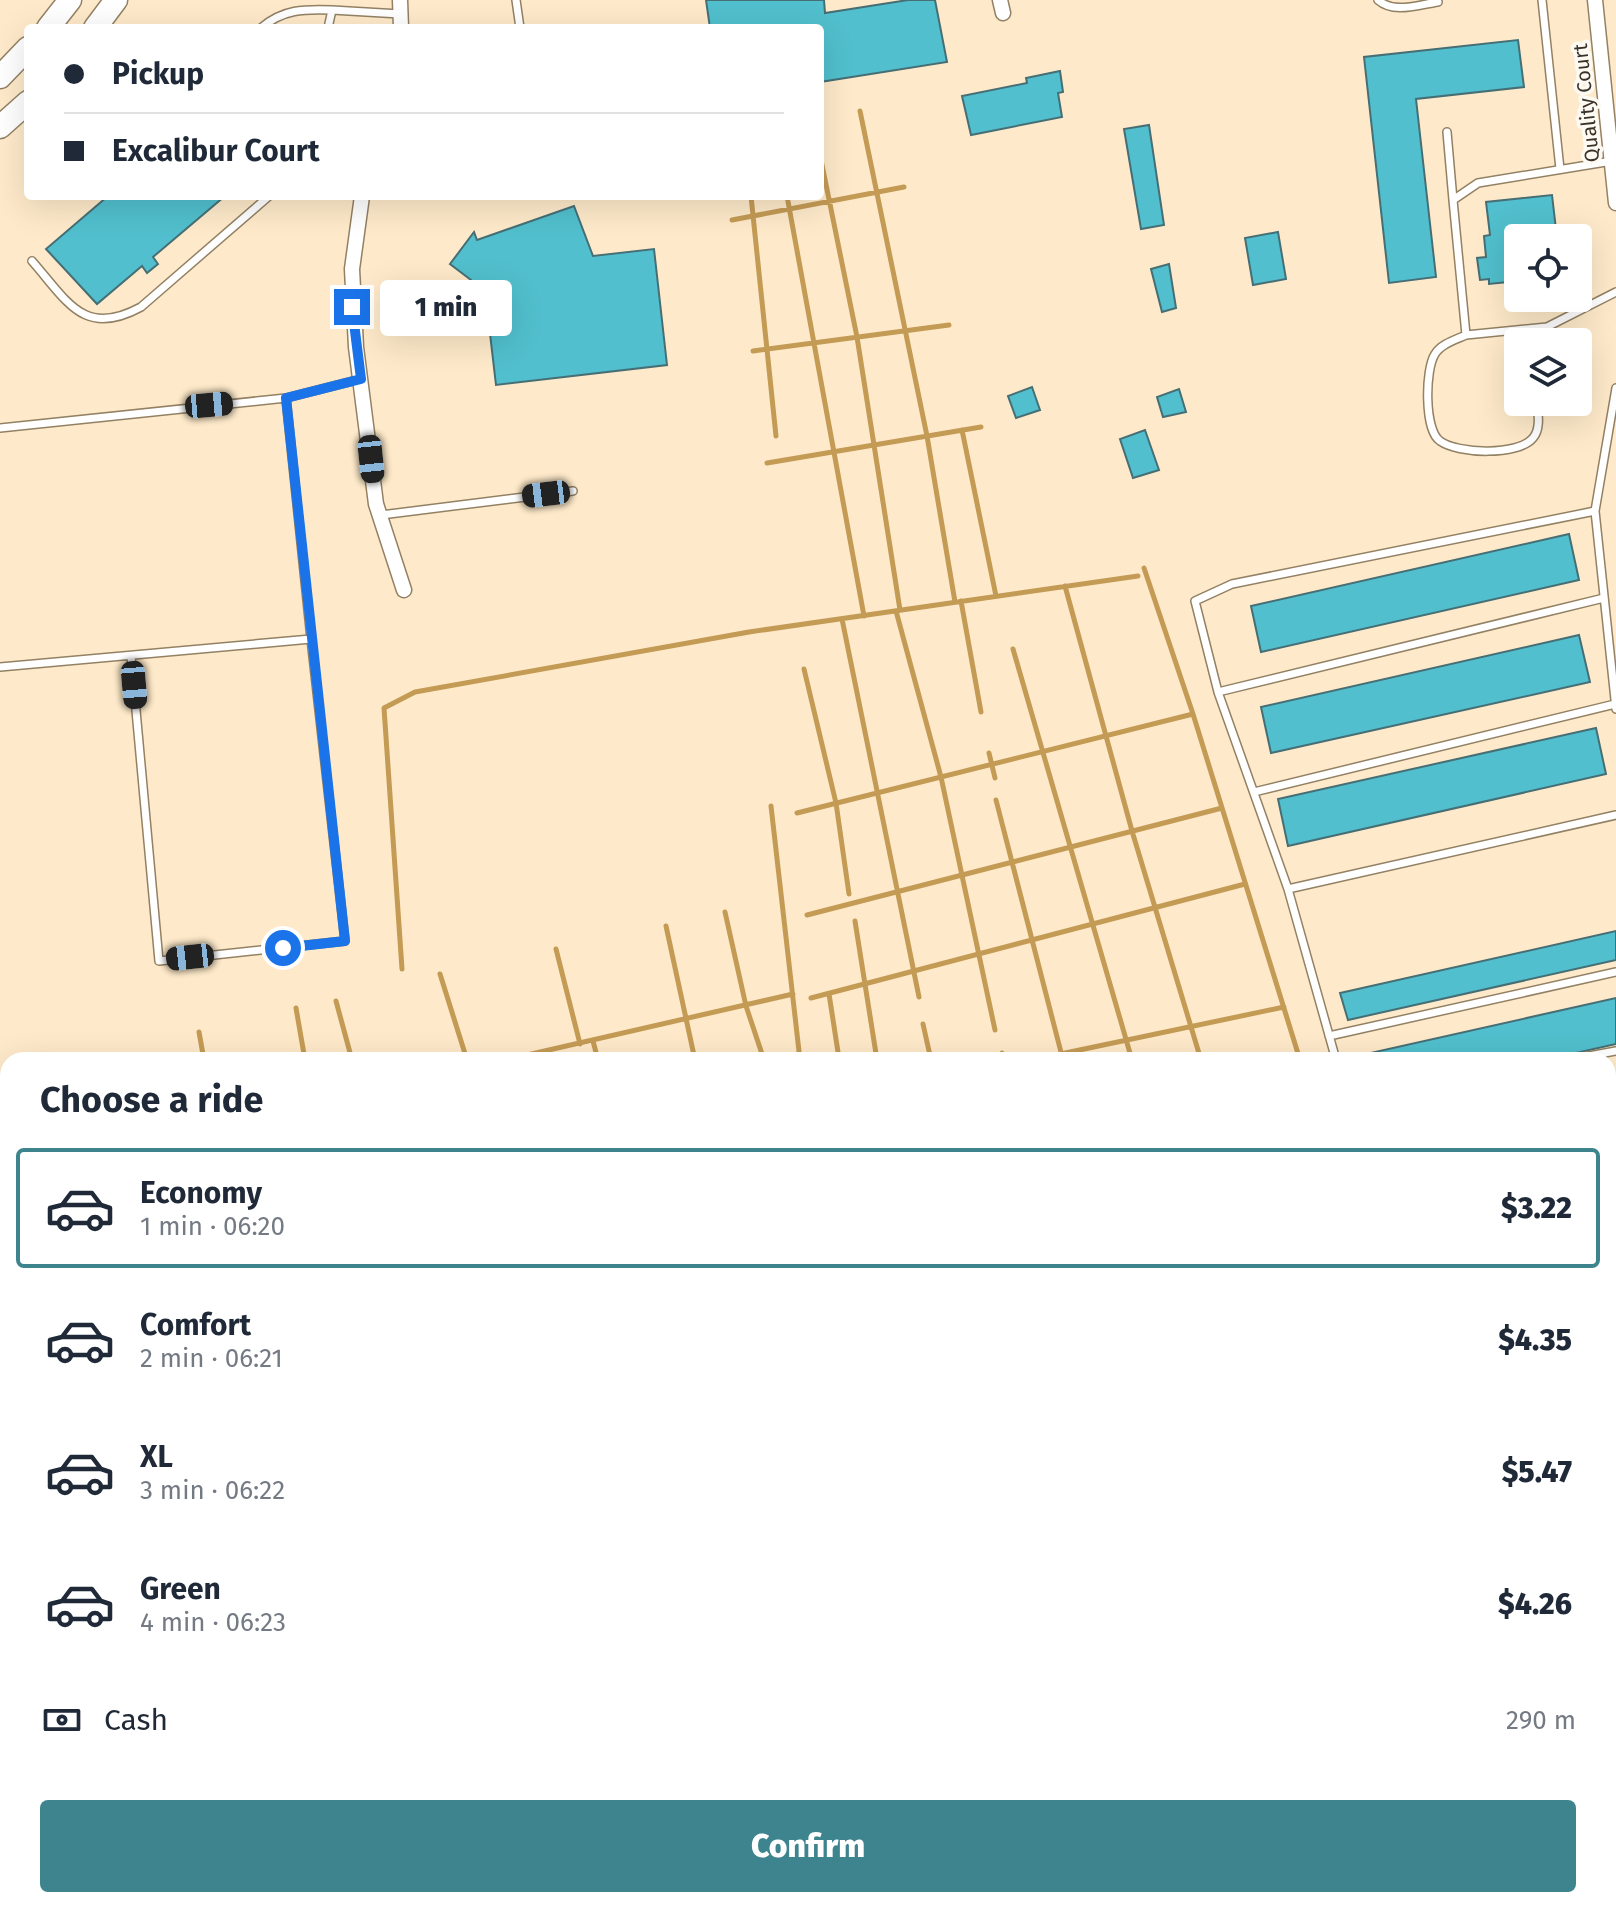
<!DOCTYPE html>
<meta charset="utf-8">
<style>
body{margin:0;font-family:"Fira Sans",sans-serif;background:#f6f6f7;color:#1f2937;height:100vh;display:flex;flex-direction:column;font-size:30px;white-space:nowrap}
*{box-sizing:border-box;margin:0}
p{font-size:26px;color:#747a83}
.icon{flex:none;width:44px;height:44px;fill:none;stroke:currentColor;stroke-width:2;stroke-linecap:round;stroke-linejoin:round}
.map{position:relative;flex:1;overflow:hidden}
.sheet{position:absolute;left:0px;top:1052px;width:1616px;height:856px;display:flex;flex-direction:column;background:#fff;border-radius:24px 24px 0 0;box-shadow:0 8px 32px #0002}
.sheet>*{flex:none}
.hud{position:absolute;left:24px;top:24px;width:800px;height:176px;border-radius:8px;box-shadow:0 8px 32px #0002;display:grid;align-content:center;height:176px;padding:0 40px;background:#fff}
.controls{position:absolute;left:1504px;top:224px;display:grid;gap:16px}
.controls a{display:grid;place-items:center;width:88px;height:88px;border-radius:8px;background:#fff;box-shadow:0 8px 32px #0002;font-size:40px}
.end{position:absolute;width:36px;height:36px;margin:-18px;border:10px solid #1a73e8;background:#fff;box-shadow:0 0 0 4px #fff}
.from{border-radius:50%}
.bubble{position:absolute;height:56px;border-radius:8px;background:#fff;box-shadow:0 8px 32px #0002;font-size:26px;font-weight:800;line-height:56px;text-align:center}
.car{position:absolute;width:24px;height:48px;margin:-24px -12px;border-radius:10px;box-shadow:0 0 6px 2px #0007;background:linear-gradient(#222 24%,#8ab4d8 0 40%,#222 0 76%,#8ab4d8 0 86%,#222 0)}
.hud b{display:flex;align-items:center;gap:28px;height:76px;font-size:30px}
.hud b+b{border-top:2px solid #e0e1e3}
.hud i{width:20px;height:20px;background:#1f2937}
ul{padding:0;list-style:none}
li{display:flex;align-items:center;gap:24px;height:120px;margin:0 16px 12px;padding:0 24px;border:4px solid transparent;border-radius:8px}
li div{flex:1}
li b{display:block;font-size:30px}
li em{font-style:normal;font-weight:800}
li.selected{border-color:#3d848e}
li>.icon{width:72px;height:72px;stroke-width:1.5}
h2{padding:0 40px;font-size:36px;line-height:96px}
.pay{display:flex;align-items:center;gap:20px;height:88px;padding:0 40px;font-size:30px}
.pay p{margin-inline-start:auto}
.primary-button{display:flex;gap:16px;margin-top:auto;padding:16px 40px}
.primary-button a{flex:1;height:92px;border-radius:8px;background:#3d848e;color:#fff;font-size:32px;font-weight:800;line-height:92px;text-align:center}
.map>svg:first-child{display:block}
.forest{fill:#cca35d}
.lines{fill:none;stroke-linecap:round;stroke-linejoin:round}
.stream{stroke:#c49b55;stroke-width:5}
.building{fill:#51bfcd;stroke:#466f75;stroke-width:2}
.service-casing{stroke:#938164;stroke-width:10}
.minor-casing{stroke:#938164;stroke-width:17}
.secondary-casing{stroke:#938164;stroke-width:25}
.primary-casing{stroke:#938164;stroke-width:27}
.service{stroke:#fff;stroke-width:7}
.minor{stroke:#fff;stroke-width:14}
.secondary{stroke:#fff;stroke-width:22}
.primary{stroke:#fff;stroke-width:24}
.route{stroke:#1a73e8;stroke-width:10}
.labels{text-anchor:middle;dominant-baseline:central;stroke-width:7;stroke-linejoin:round;paint-order:stroke}
.street-label{font-size:20px;fill:#3a3226;stroke:#fdf9f3}
</style>
<div class="map">
<svg width="1616" height="1908" viewBox="0 0 1616 1908">
<rect width="100%" height="100%" fill="#feeaca"/>
<path class="forest" d="M 0,1859 L 8,1859 L 8,1900 L 47,1900 L 48,1908 L 0,1908 Z
M 92,1900 L 1062,1900 L 1064,1908 L 92,1908 Z"/>
<g class="lines">
<path class="stream" d="M 860,111 L 927,436 L 955,602
M 820,155 L 857,337 L 900,610
M 751,196 L 776,436
M 787,196 L 864,616
M 732,220 L 904,187
M 753,351 L 949,325
M 962,430 L 996,596
M 767,463 L 981,427
M 1065,586 L 1132,831 L 1201,1060
M 961,601 L 981,712
M 896,611 L 941,777 L 995,1030
M 842,619 L 919,997
M 1013,649 L 1132,1060
M 804,669 L 836,803 L 849,894
M 1193,714 L 1300,1060
M 989,753 L 995,778
M 996,800 L 1063,1060
M 771,806 L 800,1060
M 797,813 L 1193,714 L 1144,568
M 725,912 L 746,1006 L 764,1060
M 807,915 L 1222,808
M 855,921 L 877,1060
M 666,926 L 695,1060
M 556,949 L 580,1044
M 402,969 L 384,708 L 415,692 L 749,632 L 1138,576
M 440,974 L 467,1060
M 829,994 L 838,1052
M 811,998 L 1245,884
M 336,1001 L 352,1060
M 296,1008 L 305,1060
M 923,1024 L 931,1060
M 199,1032 L 204,1060
M 593,1041 L 598,1060
M 1002,1053 L 1003,1060
M 505,1060 L 793,994
M 1032,1060 L 1284,1007
M 1608,1465 L 1616,1463
M 1098,1900 L 1099,1908
M 1326,1900 L 1326,1908
M 1521,1900 L 1521,1908"/>
</g>
<path class="building" d="M 706,0 L 824,0 L 825,13 L 908,0 L 935,0 L 947,62 L 820,82 L 820,28 L 710,28 Z
M 1518,40 L 1524,87 L 1416,99 L 1436,277 L 1389,283 L 1364,57 Z
M 1060,71 L 1063,92 L 1058,93 L 1062,117 L 971,135 L 962,96 L 1027,83 L 1026,78 Z
M 1149,125 L 1164,225 L 1141,229 L 1124,129 Z
M 1552,195 L 1557,238 L 1518,238 L 1518,281 L 1489,284 L 1489,279 L 1480,280 L 1477,258 L 1486,257 L 1484,236 L 1490,235 L 1486,202 Z
M 108,196 L 225,196 L 153,257 L 158,264 L 147,273 L 142,266 L 97,304 L 46,249 Z
M 574,206 L 593,256 L 654,249 L 667,365 L 496,385 L 485,291 L 473,292 L 471,280 L 450,264 L 474,232 L 477,240 Z
M 1278,232 L 1286,279 L 1253,285 L 1245,238 Z
M 1169,264 L 1176,308 L 1162,312 L 1151,269 Z
M 1032,387 L 1040,410 L 1016,418 L 1008,396 Z
M 1179,389 L 1186,412 L 1163,417 L 1157,397 Z
M 1145,430 L 1159,470 L 1133,478 L 1120,439 Z
M 1569,534 L 1579,580 L 1261,652 L 1251,606 Z
M 1579,635 L 1590,682 L 1271,753 L 1261,707 Z
M 1596,728 L 1606,774 L 1288,846 L 1278,799 Z
M 1616,931 L 1616,960 L 1348,1020 L 1340,993 Z
M 1616,998 L 1616,1044 L 1545,1060 L 1366,1060 L 1366,1054 Z"/>
<g class="lines">
<g class="service-casing">
<path id="service" d="M 516,0 L 520,28
M 1378,0 C 1394,14 1417,5 1438,2
M 1542,0 L 1560,169
M 261,28 C 283,9 304,9 332,10
M 328,28 L 332,10 L 400,14
M 1447,132 L 1453,200 L 1478,183 L 1612,161
M 1453,200 L 1466,335 L 1547,327 L 1616,292
M 32,261 C 68,302 84,338 141,307 L 269,196
M 1532,329 L 1533,342
M 1466,335 C 1455,340 1441,344 1435,354 C 1425,369 1424,430 1440,441 C 1458,454 1518,456 1533,438 C 1541,429 1538,413 1537,402
M 1616,388 L 1595,511 L 1616,709
M 0,428 L 286,398
M 381,515 L 573,491
M 131,656 L 159,961 L 345,941 L 311,639
M 0,667 L 311,639 L 286,398 L 361,379
M 1218,692 L 1604,598
M 1254,792 L 1615,704
M 1288,889 L 1616,815
M 1329,1036 L 1616,972
M 1336,1060 L 1288,889 L 1218,692 L 1195,601 L 1232,584 L 1595,511
M 1567,1060 L 1616,1051
M 1608,1113 L 1616,1111
M 0,1210 L 8,1278
M 1608,1336 L 1616,1335
M 0,1348 L 8,1347
M 0,1411 L 8,1410
M 0,1599 L 8,1598"/>
</g>
<g class="minor-casing">
<path id="minor" d="M 400,0 L 401,28
M 1000,0 L 1003,13
M 1595,0 L 1616,203
M 362,196 L 352,269 L 356,347 L 376,504 L 404,590
M 1079,1900 L 1081,1908"/>
</g>
<g class="secondary-casing">
<path id="secondary" d="M 48,28 L 70,0
M 95,28 L 116,0
M 0,77 L 28,48
M 0,127 L 28,102"/>
</g>
<g class="primary-casing">
<path id="primary" d="M 1608,1393 L 1616,1391
M 1608,1427 L 1616,1425
M 0,1746 L 8,1745
M 0,1788 L 8,1787"/>
</g>
<use href="#service" class="service"/>
<use href="#minor" class="minor"/>
<use href="#secondary" class="secondary"/>
<use href="#primary" class="primary"/>
</g>
<g class="lines">
<path class="route" d="M 283,948 L 345,941 L 286,398 L 361,379 L 352,307"/>
</g>
<g class="labels">
<g class="street-label">
<text transform="translate(1586 103) rotate(-96)">Quality Court</text>
</g>
</g>
</svg>
<div class="controls">
<a><svg class="icon" aria-label="locate" viewBox="0 0 24 24"><circle cx="12" cy="12" r="6"/><path d="M12 2v4M12 18v4M2 12h4M18 12h4"/></svg></a>
<a><svg class="icon" aria-label="layers" viewBox="0 0 24 24"><path d="M12 4l9 5-9 5-9-5zM3 14l9 5 9-5"/></svg></a>
</div>
<i class="end from" style="left:283px;top:948px"></i>
<i class="end" style="left:352px;top:307px"></i>
<div class="bubble" style="left:380px;top:280px;width:132px">1 min</div>
<i class="car" style="left:209px;top:405px;rotate:85deg"></i>
<i class="car" style="left:371px;top:459px;rotate:174deg"></i>
<i class="car" style="left:546px;top:494px;rotate:263deg"></i>
<i class="car" style="left:134px;top:685px;rotate:175deg"></i>
<i class="car" style="left:190px;top:957px;rotate:264deg"></i>
<div class="hud">
<b><i class="from"></i>Pickup</b>
<b><i></i>Excalibur Court</b>
</div>
<section class="sheet">
<h2>Choose a ride</h2>
<ul>
<li class="selected"><svg class="icon" aria-label="car" viewBox="0 0 24 24"><path d="M5 17H2v-5l4-1 3-4h7l3 4 3 1v5h-3M9 17h6M6 11h13"/><circle cx="7" cy="17" r="2"/><circle cx="17" cy="17" r="2"/></svg><div><b>Economy</b><p>1 min · 06:20</p></div><em>$3.22</em></li>
<li><svg class="icon" aria-label="car" viewBox="0 0 24 24"><path d="M5 17H2v-5l4-1 3-4h7l3 4 3 1v5h-3M9 17h6M6 11h13"/><circle cx="7" cy="17" r="2"/><circle cx="17" cy="17" r="2"/></svg><div><b>Comfort</b><p>2 min · 06:21</p></div><em>$4.35</em></li>
<li><svg class="icon" aria-label="car" viewBox="0 0 24 24"><path d="M5 17H2v-5l4-1 3-4h7l3 4 3 1v5h-3M9 17h6M6 11h13"/><circle cx="7" cy="17" r="2"/><circle cx="17" cy="17" r="2"/></svg><div><b>XL</b><p>3 min · 06:22</p></div><em>$5.47</em></li>
<li><svg class="icon" aria-label="car" viewBox="0 0 24 24"><path d="M5 17H2v-5l4-1 3-4h7l3 4 3 1v5h-3M9 17h6M6 11h13"/><circle cx="7" cy="17" r="2"/><circle cx="17" cy="17" r="2"/></svg><div><b>Green</b><p>4 min · 06:23</p></div><em>$4.26</em></li>
</ul>
<div class="pay"><svg class="icon" aria-label="cash" viewBox="0 0 24 24"><path d="M3 7h18v10H3z"/><circle cx="12" cy="12" r="2"/></svg>Cash<p>290 m</p></div>
<div class="primary-button"><a>Confirm</a></div>
</section>
</div>
